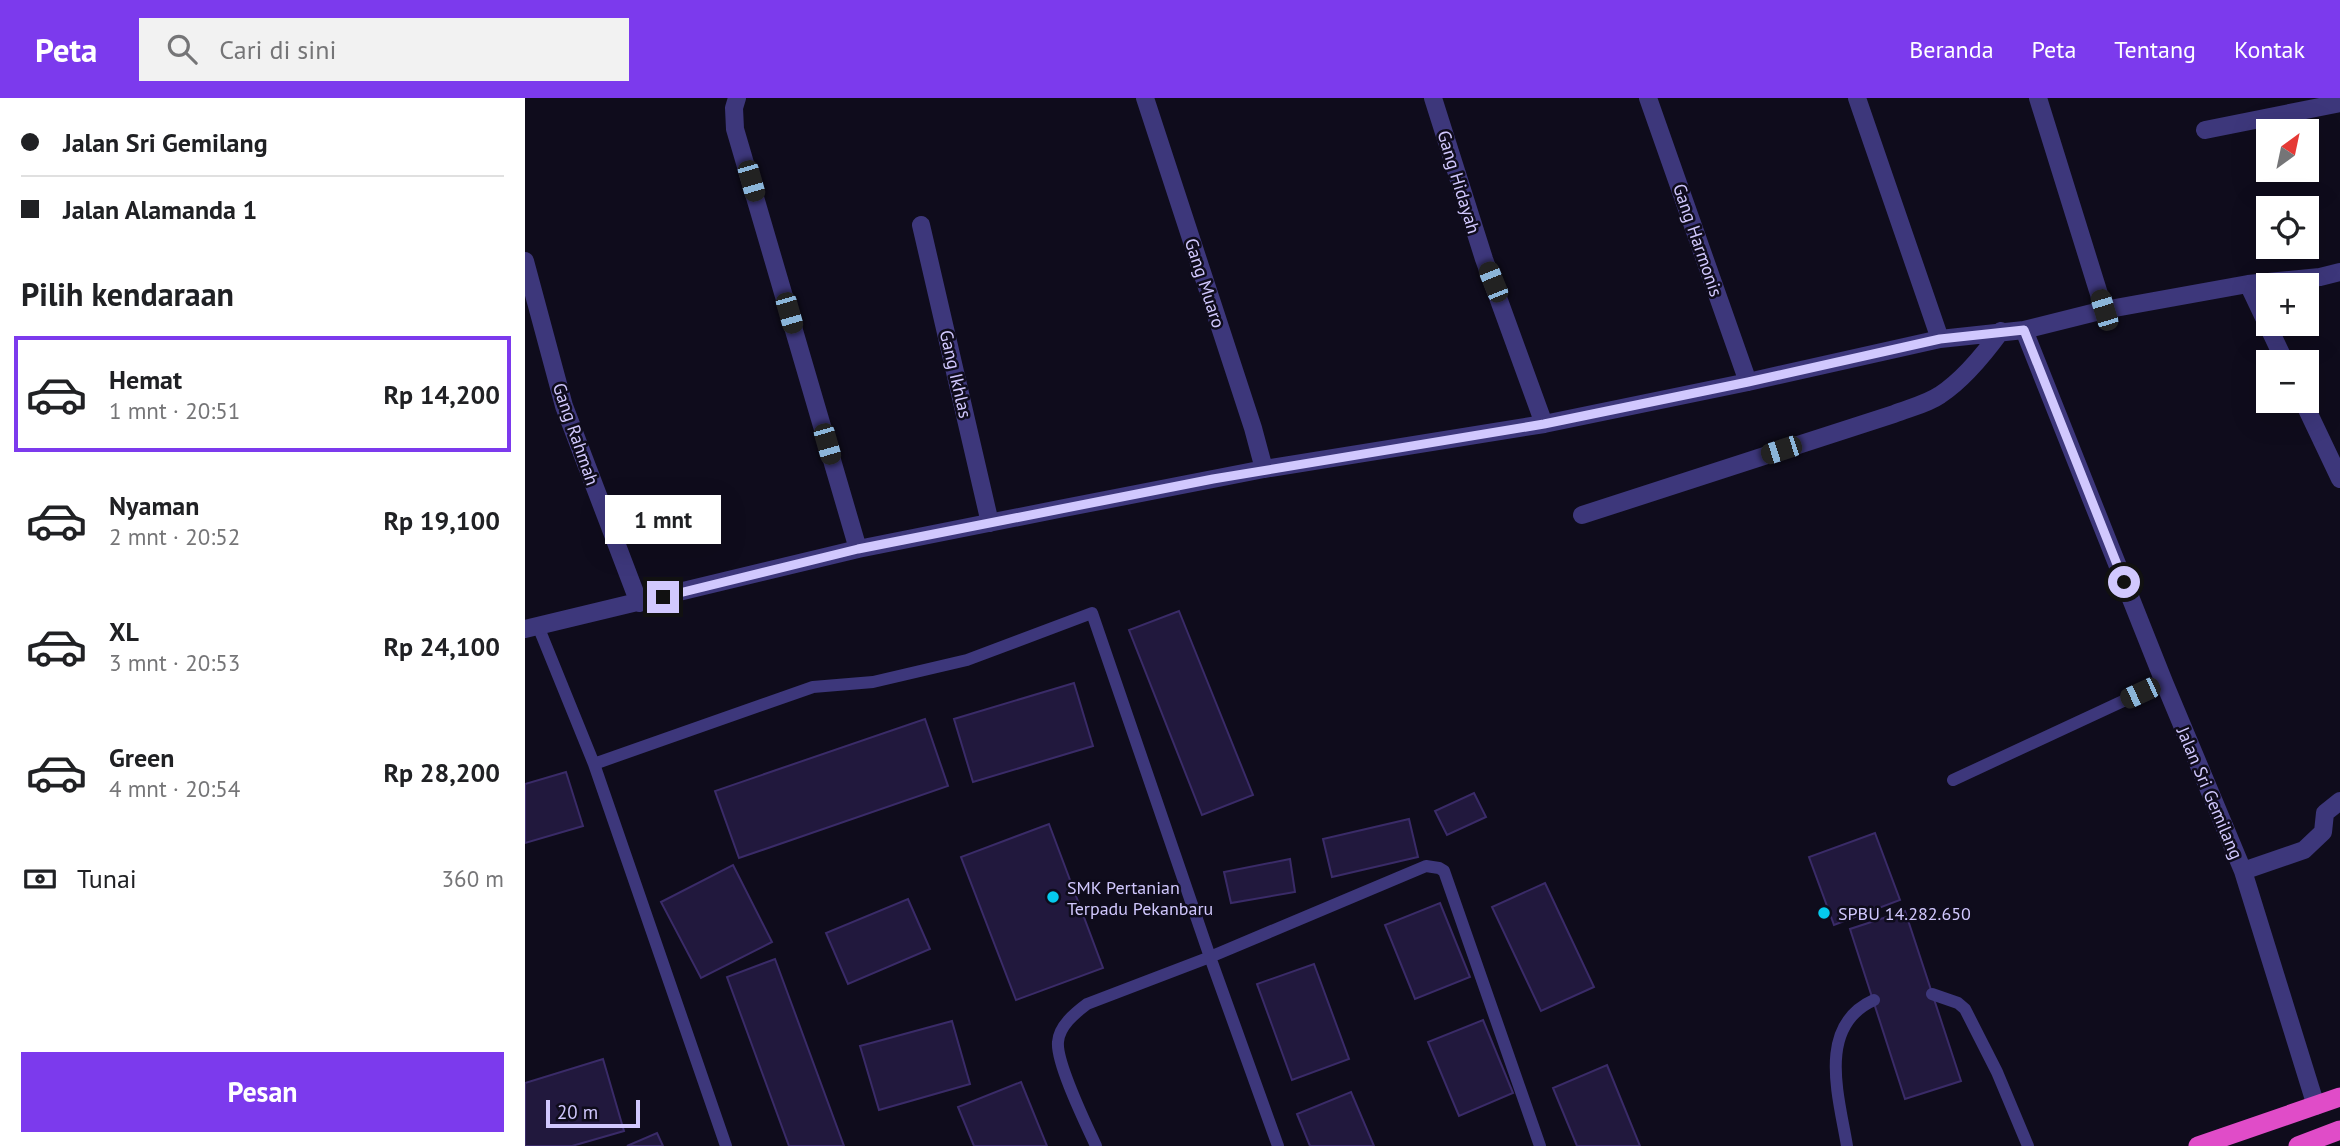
<!DOCTYPE html>
<html lang="id">
<meta charset="utf-8">
<style>
body{margin:0;font-family:"PT Sans",sans-serif;background:#f2f2f2;color:#202124;height:100vh;display:flex;flex-direction:column;font-size:26px;white-space:nowrap}
*{box-sizing:border-box;margin:0}
p{font-size:23px;color:#757577}
.icon{flex:none;width:38px;height:38px;fill:none;stroke:currentColor;stroke-width:2;stroke-linecap:round;stroke-linejoin:round}
.map{position:relative;flex:1;overflow:hidden}
.panel{display:flex;flex-direction:column;background:#fff;width:525px}
.panel>*{flex:none}
.hud{display:grid;align-content:center;height:154px;padding:0 21px;background:#fff}
.needle{width:46px;rotate:33deg}
.buttons{position:absolute;left:1731px;top:21px;display:grid;gap:14px}
.buttons a{display:grid;place-items:center;width:63px;height:63px;border-radius:0px;background:#fff;box-shadow:0 7px 28px #0002;font-size:35px}
.scale{position:absolute;left:21px;bottom:18px;width:94px;box-sizing:border-box;padding-left:7px;border:4px solid #d1c8fe;border-top:0;font-size:19px;line-height:24px;white-space:nowrap;color:#d1c8fe;-webkit-text-stroke:5px #0f0c1c;paint-order:stroke}
.end{position:absolute;width:32px;height:32px;margin:-16px;border:9px solid #d1c8fe;background:#111;box-shadow:0 0 0 4px #111}
.from{border-radius:50%}
.bubble{position:absolute;height:49px;border-radius:0px;background:#fff;box-shadow:0 7px 28px #0002;font-size:23px;font-weight:600;line-height:49px;text-align:center}
.car{position:absolute;width:21px;height:42px;margin:-21px -10px;border-radius:9px;box-shadow:0 0 5px 2px #0007;background:linear-gradient(#222 24%,#8ab4d8 0 40%,#222 0 76%,#8ab4d8 0 86%,#222 0)}
.hud b{display:flex;align-items:center;gap:24px;height:66px;font-size:26px}
.hud b+b{border-top:2px solid #e0e0e0}
.hud i{width:18px;height:18px;background:#202124}
ul{padding:0;list-style:none}
li{display:flex;align-items:center;gap:21px;height:116px;margin:0 14px 10px;padding:0 7px;border:4px solid transparent;border-radius:0px}
li div{flex:1}
li b{display:block;font-size:26px}
li em{font-style:normal;font-weight:600}
li.active{border-color:#7c3aed}
li>.icon{width:63px;height:63px;stroke-width:1.5}
h2{padding:0 21px;font-size:32px;line-height:84px}
.pay{display:flex;align-items:center;gap:18px;height:77px;padding:0 21px;font-size:26px}
.pay p{margin-inline-start:auto}
.primary-button{display:flex;gap:14px;margin-top:auto;padding:14px 21px}
.primary-button a{flex:1;height:80px;border-radius:0px;background:#7c3aed;color:#fff;font-size:28px;font-weight:600;line-height:80px;text-align:center}
header{display:flex;align-items:center;gap:42px;box-sizing:border-box;height:98px;padding:0 35px;background:#7c3aed;color:#fff}
header strong{font-size:33px}
nav{display:flex;gap:38px;margin-inline-start:auto;font-size:24px}
.search{width:490px;height:63px;background:#f2f2f2;display:flex;align-items:center;gap:18px;box-sizing:border-box;padding:0 24px;border-radius:0px;color:#757577;font-size:26px}
main{display:flex;flex:1;min-height:0}
.map>svg:first-child{display:block}
.building{fill:#21183d;stroke:#3a2b68;stroke-width:2}
.lines{fill:none;stroke-linecap:round;stroke-linejoin:round}
.service{stroke:#3d377b;stroke-width:12}
.minor{stroke:#3d377b;stroke-width:18}
.trunk{stroke:#e04cc8;stroke-width:19}
.route{stroke:#d1c8fe;stroke-width:9}
.poi-dot{fill:#05caed;stroke:#0f0c1c;stroke-width:2.5}
.labels{text-anchor:middle;dominant-baseline:central;stroke-width:5;stroke-linejoin:round;paint-order:stroke}
.street-label{font-size:18px;fill:#d1c8fe;stroke:#0f0c1c}
.poi-label{font-size:18px;fill:#d1c8fe;stroke:#0f0c1c;text-anchor:start}
</style>
<header>
<strong>Peta</strong>
<div class="search"><svg class="icon" aria-label="search" viewBox="0 0 24 24"><circle cx="10" cy="10" r="6"/><path d="M15 15l6 6"/></svg>Cari di sini</div>
<nav><a>Beranda</a><a>Peta</a><a>Tentang</a><a>Kontak</a></nav>
</header>
<main>
<section class="panel">
<div class="hud">
<b><i class="from"></i>Jalan Sri Gemilang</b>
<b><i></i>Jalan Alamanda 1</b>
</div>
<h2>Pilih kendaraan</h2>
<ul>
<li class="active"><svg class="icon" aria-label="car" viewBox="0 0 24 24"><path d="M5 17H2v-5l4-1 3-4h7l3 4 3 1v5h-3M9 17h6M6 11h13"/><circle cx="7" cy="17" r="2"/><circle cx="17" cy="17" r="2"/></svg><div><b>Hemat</b><p>1 mnt · 20:51</p></div><em>Rp 14,200</em></li>
<li><svg class="icon" aria-label="car" viewBox="0 0 24 24"><path d="M5 17H2v-5l4-1 3-4h7l3 4 3 1v5h-3M9 17h6M6 11h13"/><circle cx="7" cy="17" r="2"/><circle cx="17" cy="17" r="2"/></svg><div><b>Nyaman</b><p>2 mnt · 20:52</p></div><em>Rp 19,100</em></li>
<li><svg class="icon" aria-label="car" viewBox="0 0 24 24"><path d="M5 17H2v-5l4-1 3-4h7l3 4 3 1v5h-3M9 17h6M6 11h13"/><circle cx="7" cy="17" r="2"/><circle cx="17" cy="17" r="2"/></svg><div><b>XL</b><p>3 mnt · 20:53</p></div><em>Rp 24,100</em></li>
<li><svg class="icon" aria-label="car" viewBox="0 0 24 24"><path d="M5 17H2v-5l4-1 3-4h7l3 4 3 1v5h-3M9 17h6M6 11h13"/><circle cx="7" cy="17" r="2"/><circle cx="17" cy="17" r="2"/></svg><div><b>Green</b><p>4 mnt · 20:54</p></div><em>Rp 28,200</em></li>
</ul>
<div class="pay"><svg class="icon" aria-label="cash" viewBox="0 0 24 24"><path d="M3 7h18v10H3z"/><circle cx="12" cy="12" r="2"/></svg>Tunai<p>360 m</p></div>
<div class="primary-button"><a>Pesan</a></div>
</section>
<div class="map">
<svg width="1815" height="1048" viewBox="0 0 1815 1048">
<rect width="100%" height="100%" fill="#0f0c1c"/>
<path class="building" d="M 654,513 L 728,697 L 677,717 L 604,532 Z
M 549,585 L 568,648 L 448,684 L 429,621 Z
M 400,621 L 423,688 L 214,760 L 190,693 Z
M 41,674 L 58,728 L 0,745 L 0,686 Z
M 949,695 L 961,719 L 922,737 L 910,713 Z
M 884,721 L 893,759 L 807,779 L 798,741 Z
M 524,726 L 578,870 L 491,902 L 436,759 Z
M 1350,735 L 1375,802 L 1309,827 L 1284,759 Z
M 765,761 L 770,794 L 706,805 L 699,774 Z
M 208,767 L 247,844 L 176,880 L 136,804 Z
M 1020,785 L 1069,889 L 1016,913 L 967,809 Z
M 383,801 L 405,851 L 323,886 L 301,835 Z
M 915,805 L 945,879 L 890,901 L 860,827 Z
M 1380,813 L 1436,983 L 1380,1001 L 1325,831 Z
M 250,861 L 319,1048 L 264,1048 L 202,879 Z
M 789,866 L 824,961 L 767,982 L 732,886 Z
M 958,922 L 988,995 L 934,1018 L 903,944 Z
M 427,923 L 445,986 L 354,1012 L 335,948 Z
M 78,961 L 99,1033 L 47,1048 L 0,1048 L 0,985 Z
M 1082,967 L 1115,1048 L 1052,1048 L 1028,990 Z
M 496,984 L 522,1048 L 449,1048 L 433,1009 Z
M 826,994 L 849,1048 L 785,1048 L 772,1016 Z
M 132,1035 L 138,1048 L 102,1048 Z"/>
<g class="lines">
<path class="service" d="M 13,528 L 69,666 L 201,1048
M 69,666 L 288,589 L 348,584 L 442,562 L 567,515 L 685,859 L 753,1048
M 1428,682 L 1639,584
M 1407,896 L 1433,905 L 1440,911 L 1472,974 L 1503,1048
M 571,1048 C 561,1026 531,965 533,944 C 534,928 550,915 562,906 L 685,859 L 901,768 L 914,770 L 919,773 L 1015,1048
M 1322,1048 C 1314,999 1291,928 1349,902"/>
<path class="minor" d="M 212,0 L 209,10 L 210,31 L 333,451
M 620,0 L 728,330 L 739,371
M 908,0 L 959,161 L 1019,326
M 1123,0 L 1223,284
M 1332,0 L 1415,241
M 1513,0 L 1579,212
M 1680,32 L 1815,5
M 396,127 L 465,425
M 0,163 L 39,308 L 114,505
M 1723,186 L 1760,264
M 1499,232 L 1639,584 L 1718,773 L 1791,1008
M 1778,303 L 1815,381
M 1057,417 L 1369,316 C 1384,310 1402,306 1415,297 C 1438,282 1460,255 1476,233
M 0,531 L 333,451 L 534,411 L 739,371 L 1019,326 L 1223,284 L 1415,241 L 1499,232 L 1579,212 L 1723,186 L 1795,179 L 1815,174
M 1718,773 L 1779,752 L 1798,734 L 1800,715 L 1815,703"/>
<path class="trunk" d="M 1673,1048 L 1815,999
M 1773,1048 L 1815,1032"/>
</g>
<g class="lines">
<path class="route" d="M 138,499 L 333,451 L 688,381 L 1019,326 L 1223,284 L 1415,241 L 1499,232 L 1599,484"/>
</g>
<g class="poi-dot">
<circle cx="528" cy="799" r="7"/>
<circle cx="1299" cy="815" r="7"/>
</g>
<g class="labels">
<g class="street-label">
<text transform="translate(934 84) rotate(73)">Gang Hidayah</text>
<text transform="translate(1173 142) rotate(71)">Gang Harmonis</text>
<text transform="translate(680 185) rotate(72)">Gang Muaro</text>
<text transform="translate(431 276) rotate(77)">Gang Ikhlas</text>
<text transform="translate(51 336) rotate(71)">Gang Rahmah</text>
<text transform="translate(1685 695) rotate(67)">Jalan Sri Gemilang</text>
</g>
<g class="poi-label">
<text x="542" y="789">SMK Pertanian<tspan x="542" dy="21">Terpadu Pekanbaru</tspan></text>
<text x="1313" y="815">SPBU 14.282.650</text>
</g>
</g>
</svg>
<div class="buttons">
<a><svg class="needle" viewBox="-14 -14 28 28"><path d="M0-13l5 13h-10z" fill="#e53935"/><path d="M0 13l5-13h-10z" fill="#757577"/></svg></a>
<a><svg class="icon" aria-label="locate" viewBox="0 0 24 24"><circle cx="12" cy="12" r="6"/><path d="M12 2v4M12 18v4M2 12h4M18 12h4"/></svg></a>
<a>+</a>
<a>−</a>
</div>
<div class="scale">20 m</div>
<i class="end from" style="left:1599px;top:484px"></i>
<i class="end" style="left:138px;top:499px"></i>
<div class="bubble" style="left:80px;top:397px;width:116px">1 mnt</div>
<i class="car" style="left:226px;top:83px;rotate:164deg"></i>
<i class="car" style="left:968px;top:184px;rotate:338deg"></i>
<i class="car" style="left:1579px;top:212px;rotate:343deg"></i>
<i class="car" style="left:264px;top:215px;rotate:164deg"></i>
<i class="car" style="left:302px;top:346px;rotate:164deg"></i>
<i class="car" style="left:1256px;top:352px;rotate:252deg"></i>
<i class="car" style="left:1615px;top:595px;rotate:245deg"></i>
</div>
</main>
